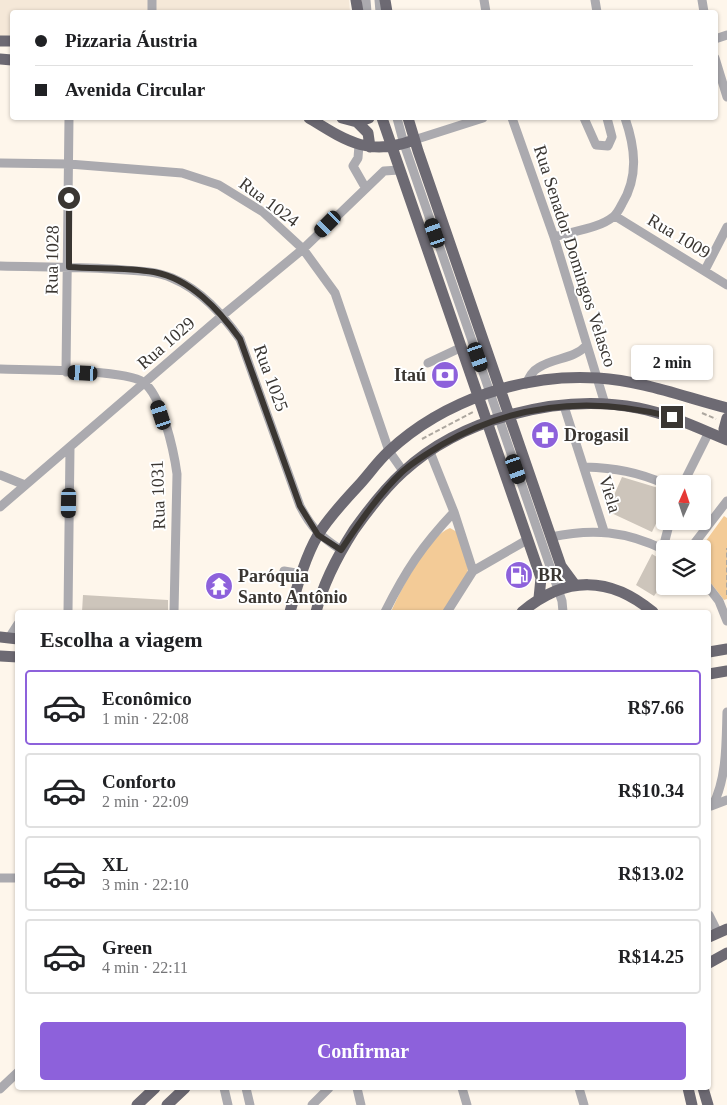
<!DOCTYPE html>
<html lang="pt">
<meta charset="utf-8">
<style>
body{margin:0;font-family:Georgia,serif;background:#f2f2f2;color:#202124;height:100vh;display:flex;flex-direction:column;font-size:19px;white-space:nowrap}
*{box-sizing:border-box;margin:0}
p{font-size:16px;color:#757577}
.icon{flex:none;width:28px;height:28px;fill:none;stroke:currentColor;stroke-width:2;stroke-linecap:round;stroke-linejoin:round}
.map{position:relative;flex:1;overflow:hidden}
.drawer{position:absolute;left:15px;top:610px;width:696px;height:480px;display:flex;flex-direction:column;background:#fff;border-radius:5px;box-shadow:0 1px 4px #0004}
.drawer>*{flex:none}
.top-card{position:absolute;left:10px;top:10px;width:708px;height:110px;border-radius:5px;box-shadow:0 1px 4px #0004;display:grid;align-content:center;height:110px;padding:0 25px;background:#fff}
.needle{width:32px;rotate:3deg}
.controls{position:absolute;left:656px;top:475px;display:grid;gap:10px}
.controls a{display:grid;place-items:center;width:55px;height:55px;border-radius:5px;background:#fff;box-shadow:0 1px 4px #0004;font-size:25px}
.end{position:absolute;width:22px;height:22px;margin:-11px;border:6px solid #3a3632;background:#fff;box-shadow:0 0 0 2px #fff}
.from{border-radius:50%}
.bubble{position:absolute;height:35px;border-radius:5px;background:#fff;box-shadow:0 1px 4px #0004;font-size:16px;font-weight:800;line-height:35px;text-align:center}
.car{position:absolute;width:15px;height:30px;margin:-15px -8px;border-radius:6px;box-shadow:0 0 4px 1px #0007;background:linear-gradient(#222 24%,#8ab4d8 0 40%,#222 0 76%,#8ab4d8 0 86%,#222 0)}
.top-card b{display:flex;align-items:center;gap:18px;height:48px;font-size:19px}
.top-card b+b{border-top:1px solid #e0e0e0}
.top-card i{width:12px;height:12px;background:#202124}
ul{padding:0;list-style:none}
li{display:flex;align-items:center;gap:15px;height:75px;margin:0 10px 8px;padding:0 15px;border:2px solid #e0e0e0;border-radius:5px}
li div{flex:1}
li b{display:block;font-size:19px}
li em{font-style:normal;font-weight:800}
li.selected{border-color:#8d61db}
li>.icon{width:45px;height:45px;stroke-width:1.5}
h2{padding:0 25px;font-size:22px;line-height:60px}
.cta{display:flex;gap:10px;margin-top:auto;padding:10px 25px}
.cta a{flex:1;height:58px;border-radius:5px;background:#8d61db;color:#fff;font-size:20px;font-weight:800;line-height:58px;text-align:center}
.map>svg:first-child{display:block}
.built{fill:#f5e8d8}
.green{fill:#f3cb97}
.building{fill:#cdc5bb}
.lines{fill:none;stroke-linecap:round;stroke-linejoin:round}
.path{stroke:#ada79f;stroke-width:2;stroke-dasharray:5 2.5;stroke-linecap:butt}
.minor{stroke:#abaaaf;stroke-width:9}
.major{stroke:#6d6a73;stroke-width:11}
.route{stroke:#3a3632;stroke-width:6}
.labels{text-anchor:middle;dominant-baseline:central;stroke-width:4;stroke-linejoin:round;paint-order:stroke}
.street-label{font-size:18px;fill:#3a3632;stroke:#fff}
.poi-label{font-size:18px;font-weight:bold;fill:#3a3632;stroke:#fff;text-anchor:start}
</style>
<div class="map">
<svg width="727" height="1105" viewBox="0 0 727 1105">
<rect width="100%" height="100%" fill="#fef6eb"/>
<path class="built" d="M 0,0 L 349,0 L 350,12 L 12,12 L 12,35 L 0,36 Z"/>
<path class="green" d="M 724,516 L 727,518 L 727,599 L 724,600 L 703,573 L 702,549 L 700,549 Z
M 450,528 L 457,532 L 468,569 L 467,574 L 443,612 L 391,612 C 400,591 428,536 450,528 Z"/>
<path class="building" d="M 622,477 L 665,490 L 665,505 L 652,532 L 607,511 Z
M 652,554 L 665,562 L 665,580 L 654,596 L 636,585 Z
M 83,595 L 168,600 L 168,612 L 82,612 Z"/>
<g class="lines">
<path class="path" d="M 702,413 L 716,419
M 422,439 L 473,412
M 727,595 L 727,548"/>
<path class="minor" d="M 152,0 L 152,12
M 366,0 L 367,12
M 379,0 L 380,12
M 484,0 L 486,12
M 595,0 L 597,12
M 702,0 L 704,12
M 715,39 L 727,35
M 715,58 L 727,97
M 397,118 L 404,144 L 562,601 L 563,612
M 512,118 L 554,237 L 605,404
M 584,118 L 596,145 L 608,146 L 612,137 L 607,118
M 414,140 L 483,118
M 359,145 L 358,158 L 353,166 L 365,187
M 0,163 L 69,164 L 182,173 L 219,185 L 263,212 L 303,249 L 335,293 L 389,451 L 403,471
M 615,216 L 727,285
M 554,237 C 572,231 598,229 613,217 C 617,214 620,208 622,204 C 639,176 635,147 625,118
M 0,266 C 37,267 74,267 112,269 C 132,271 153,270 172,278 C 201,290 222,314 240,339 L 300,506 C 312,529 320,536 341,550
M 705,270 L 727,227
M 428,363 L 460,348
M 0,369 C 28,370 125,369 143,382 C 162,395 174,452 177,474 L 174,612
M 66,372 L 69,118
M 526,384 C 529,378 532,371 538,368 C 554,357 573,360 587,345
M 564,406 L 604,531
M 430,452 L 454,512 L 473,571
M 585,467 C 615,468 638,472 665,484
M 0,475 L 25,485
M 683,484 L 709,432
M 0,507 L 223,315 L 303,249 L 384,171 L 399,170
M 551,537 C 593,528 626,531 665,550
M 663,548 L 670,521
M 690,549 L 727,501
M 284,571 L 302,574
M 702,579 L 719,601 L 727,621
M 68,612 L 70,448
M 385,612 C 406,570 422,546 454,512
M 447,612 L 473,571 L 527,540
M 9,638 L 18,624
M 713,805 C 727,777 726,743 727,712
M 711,806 L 727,800
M 0,878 L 18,878
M 709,915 L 718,933
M 224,1088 L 228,1105
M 246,1088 L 250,1105
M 357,1088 L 361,1105
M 462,1088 L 467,1105
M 579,1088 L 584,1105
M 0,1089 L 18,1072
M 312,1105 L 329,1088"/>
<path class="major" d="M 356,0 L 358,12
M 385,0 L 387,12
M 0,41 L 12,41
M 0,59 L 12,60
M 309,118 C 346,141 369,157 414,140
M 342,118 L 357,122 L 369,118
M 382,118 L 541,578 L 539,598
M 408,118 L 418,151 L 561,566 L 575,585
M 357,122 L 368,133 L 370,147
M 727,418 L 724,429 L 727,439
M 290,612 C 297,587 305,557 318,535 C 329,517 345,500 359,485 C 369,474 378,461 389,451 C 444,400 525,373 598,378 C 643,381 684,397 727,408
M 316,612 C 323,584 338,555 354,530 C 369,509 384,489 403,472 C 461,418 560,393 638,408 C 669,414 698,428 727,440
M 522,612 C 566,575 610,576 653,612
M 0,637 L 18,639
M 709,652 L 727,649
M 0,656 L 18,657
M 709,674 L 727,671
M 709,937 L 727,929
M 709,963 L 727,953
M 688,1088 L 692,1105
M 703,1088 L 708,1105
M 137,1105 L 155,1088
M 167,1105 L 185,1088"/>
</g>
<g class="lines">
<path class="route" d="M 69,198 L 69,267 C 96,269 127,267 154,272 C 191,279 219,310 240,339 L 300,506 L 318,535 L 341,550 C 360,522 378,495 402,472 C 414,461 430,452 443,444 C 515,403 592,396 672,417"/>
</g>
<defs>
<g id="bank-disc" transform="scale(1.4375)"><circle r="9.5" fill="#8d61db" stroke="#fff"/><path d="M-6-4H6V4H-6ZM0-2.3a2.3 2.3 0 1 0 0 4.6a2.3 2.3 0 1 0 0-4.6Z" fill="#fff"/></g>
<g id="pharmacy-disc" transform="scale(1.4375)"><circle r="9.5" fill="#8d61db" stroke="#fff"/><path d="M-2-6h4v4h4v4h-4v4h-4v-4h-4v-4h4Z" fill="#fff"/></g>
<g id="fuel-disc" transform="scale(1.4375)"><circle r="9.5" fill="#8d61db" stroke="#fff"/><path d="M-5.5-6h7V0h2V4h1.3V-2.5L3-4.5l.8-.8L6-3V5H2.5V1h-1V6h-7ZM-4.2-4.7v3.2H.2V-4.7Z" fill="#fff"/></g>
<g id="temple-disc" transform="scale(1.4375)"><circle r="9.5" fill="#8d61db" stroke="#fff"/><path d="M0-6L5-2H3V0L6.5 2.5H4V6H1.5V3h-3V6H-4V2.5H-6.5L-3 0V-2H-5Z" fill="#fff"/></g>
</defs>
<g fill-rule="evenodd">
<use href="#bank-disc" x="445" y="375"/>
<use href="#pharmacy-disc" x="545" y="435"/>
<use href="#fuel-disc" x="519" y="575"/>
<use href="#temple-disc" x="219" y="586"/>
</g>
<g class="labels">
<g class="street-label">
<text transform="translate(269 202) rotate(37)">Rua 1024</text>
<text transform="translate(679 236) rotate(31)">Rua 1009</text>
<text transform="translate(575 256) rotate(72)">Rua Senador Domingos Velasco</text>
<text transform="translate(52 260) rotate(-89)">Rua 1028</text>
<text transform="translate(166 343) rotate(-41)">Rua 1029</text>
<text transform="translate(271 378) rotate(70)">Rua 1025</text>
<text transform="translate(610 494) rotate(73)">Viela</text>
<text transform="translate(158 495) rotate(-92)">Rua 1031</text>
</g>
<g class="poi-label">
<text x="426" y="375" text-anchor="end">Itaú</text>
<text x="564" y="435">Drogasil</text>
<text x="538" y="575">BR</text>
<text x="238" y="576">Paróquia<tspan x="238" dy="21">Santo Antônio</tspan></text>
</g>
</g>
</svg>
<div class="controls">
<a><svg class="needle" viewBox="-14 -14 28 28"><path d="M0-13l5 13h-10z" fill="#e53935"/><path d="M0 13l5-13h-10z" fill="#757577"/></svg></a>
<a><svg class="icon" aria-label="layers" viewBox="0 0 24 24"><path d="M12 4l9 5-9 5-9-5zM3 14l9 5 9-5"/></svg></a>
</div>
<i class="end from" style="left:69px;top:198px"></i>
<i class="end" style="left:672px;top:417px"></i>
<div class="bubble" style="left:631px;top:345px;width:82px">2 min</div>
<i class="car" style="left:328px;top:224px;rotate:225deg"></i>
<i class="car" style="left:435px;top:233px;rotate:341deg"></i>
<i class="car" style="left:478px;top:357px;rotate:161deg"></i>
<i class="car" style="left:83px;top:373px;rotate:273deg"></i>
<i class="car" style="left:161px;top:415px;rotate:342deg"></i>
<i class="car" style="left:516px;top:469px;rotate:161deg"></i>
<i class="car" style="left:69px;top:503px;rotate:181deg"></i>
<div class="top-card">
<b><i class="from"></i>Pizzaria Áustria</b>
<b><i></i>Avenida Circular</b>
</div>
<section class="drawer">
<h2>Escolha a viagem</h2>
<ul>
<li class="selected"><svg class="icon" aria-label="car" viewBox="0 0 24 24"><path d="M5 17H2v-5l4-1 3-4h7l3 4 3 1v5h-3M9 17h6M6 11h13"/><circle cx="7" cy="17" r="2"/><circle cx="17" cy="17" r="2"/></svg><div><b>Econômico</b><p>1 min · 22:08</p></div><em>R$7.66</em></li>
<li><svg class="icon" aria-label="car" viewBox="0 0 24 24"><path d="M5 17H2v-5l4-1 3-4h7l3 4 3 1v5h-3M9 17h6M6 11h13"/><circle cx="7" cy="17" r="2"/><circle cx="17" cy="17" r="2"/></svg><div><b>Conforto</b><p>2 min · 22:09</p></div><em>R$10.34</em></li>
<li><svg class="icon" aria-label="car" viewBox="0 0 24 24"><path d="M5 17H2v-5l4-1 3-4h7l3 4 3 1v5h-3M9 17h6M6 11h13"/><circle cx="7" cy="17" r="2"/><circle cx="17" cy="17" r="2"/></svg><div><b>XL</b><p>3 min · 22:10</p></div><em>R$13.02</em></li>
<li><svg class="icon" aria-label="car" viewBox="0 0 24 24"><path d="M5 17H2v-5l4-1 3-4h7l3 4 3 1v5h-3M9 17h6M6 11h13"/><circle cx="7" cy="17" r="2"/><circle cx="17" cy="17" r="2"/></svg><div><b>Green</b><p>4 min · 22:11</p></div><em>R$14.25</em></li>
</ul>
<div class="cta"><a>Confirmar</a></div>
</section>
</div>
